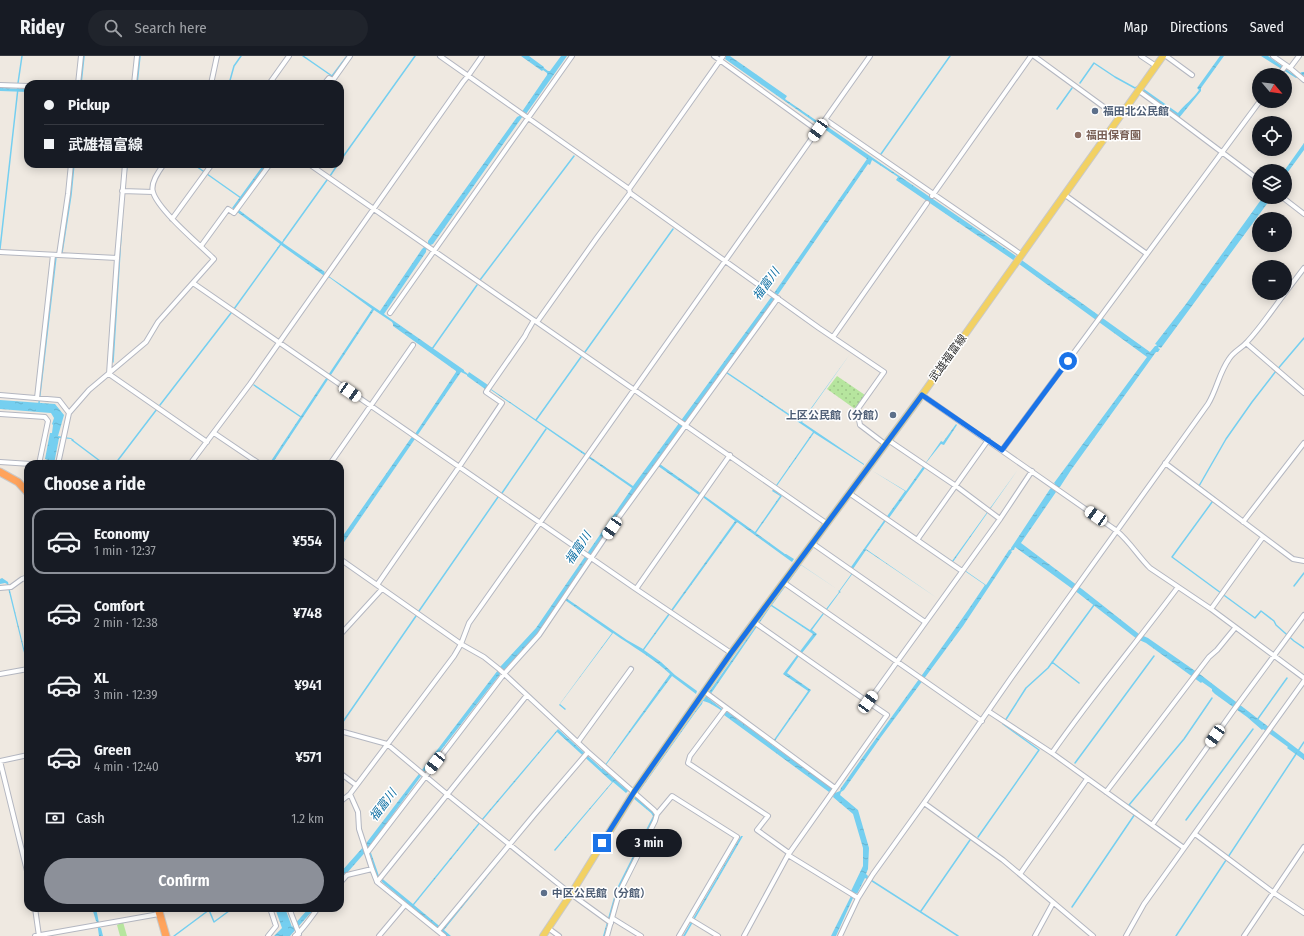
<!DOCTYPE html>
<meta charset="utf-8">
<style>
body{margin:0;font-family:"Fira Sans Condensed","Noto Sans JP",sans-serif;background:#20242c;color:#f1f3f6;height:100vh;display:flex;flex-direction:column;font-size:15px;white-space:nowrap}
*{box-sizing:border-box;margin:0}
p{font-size:13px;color:#9ea1a6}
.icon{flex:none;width:22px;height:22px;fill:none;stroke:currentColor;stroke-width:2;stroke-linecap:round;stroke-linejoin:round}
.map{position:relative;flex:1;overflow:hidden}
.panel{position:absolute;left:24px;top:404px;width:320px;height:452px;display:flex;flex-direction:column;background:#171b24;border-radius:12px;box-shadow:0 2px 10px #0003}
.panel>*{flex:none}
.guide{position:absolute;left:24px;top:24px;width:320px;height:88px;border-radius:12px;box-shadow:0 2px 10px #0003;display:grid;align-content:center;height:88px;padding:0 20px;background:#171b24}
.needle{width:26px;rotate:119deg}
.tools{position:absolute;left:1252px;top:12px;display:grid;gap:8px}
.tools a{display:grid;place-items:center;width:40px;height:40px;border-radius:50%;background:#171b24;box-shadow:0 2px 10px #0003;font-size:20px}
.end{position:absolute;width:18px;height:18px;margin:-9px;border:5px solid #1a73e8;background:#fff;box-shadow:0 0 0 2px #fff}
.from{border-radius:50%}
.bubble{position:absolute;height:28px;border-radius:14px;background:#171b24;box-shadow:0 2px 10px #0003;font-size:13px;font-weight:600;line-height:28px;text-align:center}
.car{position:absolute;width:12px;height:24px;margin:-12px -6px;border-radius:5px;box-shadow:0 0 3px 1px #0007;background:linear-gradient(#fff 24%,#345 0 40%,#fff 0 76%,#345 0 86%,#fff 0)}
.guide b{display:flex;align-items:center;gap:14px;height:38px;font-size:15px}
.guide b+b{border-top:1px solid #363941}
.guide i{width:10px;height:10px;background:#f1f3f6}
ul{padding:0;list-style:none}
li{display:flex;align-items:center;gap:12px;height:66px;margin:0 8px 6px;padding:0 12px;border:2px solid transparent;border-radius:12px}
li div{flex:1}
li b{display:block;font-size:15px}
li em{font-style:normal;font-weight:600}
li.on{border-color:#8c9099}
li>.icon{width:36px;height:36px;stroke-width:1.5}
h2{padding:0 20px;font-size:18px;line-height:48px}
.pay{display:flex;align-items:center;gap:10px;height:44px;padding:0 20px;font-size:15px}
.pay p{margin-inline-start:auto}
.primary-button{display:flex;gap:8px;margin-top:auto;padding:8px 20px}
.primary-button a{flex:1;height:46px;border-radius:24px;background:#8c9099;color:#fff;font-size:16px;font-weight:600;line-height:46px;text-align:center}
header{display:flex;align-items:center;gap:24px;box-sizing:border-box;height:56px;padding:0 20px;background:#171b24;border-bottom:1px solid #363941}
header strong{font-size:19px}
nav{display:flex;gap:22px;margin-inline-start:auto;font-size:14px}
.search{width:280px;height:36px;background:#20242c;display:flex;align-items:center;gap:10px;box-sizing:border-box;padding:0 14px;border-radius:22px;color:#9ea1a6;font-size:15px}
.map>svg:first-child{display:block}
.grass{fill:url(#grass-tufts)}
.park{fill:url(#park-dots)}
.water{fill:url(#water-ripples);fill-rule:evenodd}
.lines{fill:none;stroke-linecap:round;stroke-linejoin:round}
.stream{stroke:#75cff0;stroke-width:1.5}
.street-casing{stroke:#b4b7c1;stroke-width:6}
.primary-casing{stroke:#c9c9c9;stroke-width:8}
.highway-casing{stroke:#c9c9c9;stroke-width:9}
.street{stroke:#fff;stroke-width:4}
.primary{stroke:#f2d163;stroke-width:6}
.highway{stroke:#ffa35c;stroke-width:7}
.route{stroke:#1a73e8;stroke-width:5}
.service-dot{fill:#5c6f8a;stroke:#fff;stroke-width:1.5}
.education-dot{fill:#8d6e63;stroke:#fff;stroke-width:1.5}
.labels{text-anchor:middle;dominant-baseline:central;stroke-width:3;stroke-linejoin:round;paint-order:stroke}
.service-label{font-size:11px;font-weight:bold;fill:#4e5e75;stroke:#fff;text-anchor:start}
.education-label{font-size:11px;font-weight:bold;fill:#785e54;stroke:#fff;text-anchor:start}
.street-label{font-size:11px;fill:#2e2e2e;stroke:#fff}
.water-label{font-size:12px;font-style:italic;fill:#0d6fa3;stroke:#fff}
</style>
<header>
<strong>Ridey</strong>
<div class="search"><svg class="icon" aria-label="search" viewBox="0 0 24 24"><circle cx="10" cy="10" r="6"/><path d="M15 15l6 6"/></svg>Search here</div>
<nav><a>Map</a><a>Directions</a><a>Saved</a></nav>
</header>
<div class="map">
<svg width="1304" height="880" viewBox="0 0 1304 880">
<defs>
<pattern id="grass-tufts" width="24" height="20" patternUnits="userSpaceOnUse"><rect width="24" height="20" fill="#b6e59e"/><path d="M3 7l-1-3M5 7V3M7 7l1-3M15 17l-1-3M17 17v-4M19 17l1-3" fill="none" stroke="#9dc588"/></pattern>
<pattern id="park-dots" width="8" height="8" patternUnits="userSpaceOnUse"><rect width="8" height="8" fill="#b6e59e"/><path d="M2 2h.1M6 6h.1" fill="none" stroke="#9dc588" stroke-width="1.8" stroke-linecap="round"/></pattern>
<pattern id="water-ripples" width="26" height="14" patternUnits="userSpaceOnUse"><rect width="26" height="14" fill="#75cff0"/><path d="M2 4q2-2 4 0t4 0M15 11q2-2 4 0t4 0" fill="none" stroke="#66b2ce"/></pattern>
</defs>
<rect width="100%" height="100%" fill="#efe9e1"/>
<path class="grass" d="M 123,866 L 127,880 L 120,880 L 117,869 Z"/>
<path class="park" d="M 837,320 L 865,339 L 855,353 L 827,333 Z"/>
<path class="water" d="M 521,0 L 529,0 L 544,11 L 544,12 L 548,15 L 550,15 L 561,0 L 567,0 L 526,58 L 525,57 L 433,188 C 430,189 426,192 426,196 L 384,258 L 464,314 L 464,315 L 468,318 L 469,316 L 488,329 L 487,331 L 491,333 L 633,430 L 772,240 L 867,103 L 725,3 L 726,1 L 724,0 L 730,0 L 787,40 L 785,43 L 820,67 L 825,69 L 1016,200 L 1150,296 L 1155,290 L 1156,290 L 1157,289 L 1155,288 L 1186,248 L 1263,141 L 1272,141 L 1161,292 L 1159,291 L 1158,292 L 1160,293 L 1158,296 L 1156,296 L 1071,414 L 1060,431 L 1058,431 L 1055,435 L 1056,436 L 1021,487 L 1082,533 L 1139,578 L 1148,582 L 1201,619 L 1304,698 L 1304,704 L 1287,692 L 1288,691 L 1263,673 L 1262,674 L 1247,661 L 1215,638 L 1212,635 L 1212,633 L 1202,626 L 1201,627 L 1146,587 L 1137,583 L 1078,537 L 1015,491 L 1014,494 L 1013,494 L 1011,495 L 1012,496 L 963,570 L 881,681 L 844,734 L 841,736 L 840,739 L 858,754 L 869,792 L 868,813 L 866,818 L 868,820 L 867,823 L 865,822 L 857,838 L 856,837 L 853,842 L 836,880 L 831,880 L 853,836 L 851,835 L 863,810 L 863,792 L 853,758 L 833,741 L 834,738 L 830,735 L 829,736 L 724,659 L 725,657 C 719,653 710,646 703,645 L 702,648 L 695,657 L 636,740 L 655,757 L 654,765 L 618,835 L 610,864 L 607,869 L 605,880 L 603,880 L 616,834 L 653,760 L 651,757 L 633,742 L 635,740 L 800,508 L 837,533 L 801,509 L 772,549 L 810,574 L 839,536 L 838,534 L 839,535 L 852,517 L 851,511 L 905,435 L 871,414 L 906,435 L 941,385 L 943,386 L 956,368 L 957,369 L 944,389 L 941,388 L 926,407 L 925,412 L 889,462 L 952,505 L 1019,412 L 953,506 L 986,529 L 1009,494 L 1011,493 L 1011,492 L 1050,433 L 1055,428 L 1054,427 L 1147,301 L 1019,208 L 896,124 L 898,121 L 872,104 L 870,109 L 868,108 L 775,243 L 724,314 L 801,366 L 850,298 L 802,366 L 864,408 L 864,409 L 814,377 L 774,434 L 782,440 L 756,477 L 785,498 L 786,498 L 794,503 L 792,506 L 737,466 L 644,594 L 661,606 L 675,619 L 697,635 L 696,638 L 672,620 L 603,713 L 628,735 L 626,737 L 613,726 L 555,795 L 554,794 L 612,726 L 557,676 L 482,765 L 414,849 L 443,873 L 506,797 L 444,874 L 451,880 L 446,880 L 441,876 L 441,874 L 437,872 L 382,826 L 381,824 L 378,821 L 376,821 L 368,793 L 340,825 L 340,817 L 364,790 L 498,614 L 501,612 L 500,611 L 536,572 L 632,432 L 491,334 L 487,331 L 485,333 L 467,320 L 467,319 L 461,316 L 340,492 L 340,484 L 411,382 L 415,378 L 456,316 L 456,315 L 393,270 L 393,268 L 392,266 L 374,254 L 272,408 L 269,408 L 372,253 L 330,222 L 323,219 L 281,189 L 279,192 L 277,192 L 280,188 L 232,152 L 264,108 L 268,108 L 239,154 L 282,186 L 284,183 L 285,183 L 283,187 L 325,216 L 324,217 L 380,255 L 422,193 L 428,187 L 428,185 L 517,61 L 519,60 L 547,19 L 547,17 L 543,14 L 542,15 ZM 723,315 L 813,376 L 772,435 L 780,440 L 755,476 L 657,406 ZM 656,407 L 658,410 L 699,439 L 704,441 L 704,442 L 735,465 L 643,593 L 627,584 L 566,542 ZM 888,462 L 985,529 C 939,598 888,664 841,732 L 840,735 L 835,737 L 831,734 L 832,732 L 772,689 L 811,634 L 787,617 L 801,597 L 802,597 L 817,578 L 812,574 L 840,536 L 841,537 L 840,535 L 853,517 L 853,513 L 866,494 L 937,542 L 866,493 ZM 562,542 L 612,577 L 559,649 L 565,654 L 566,653 L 560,648 L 613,577 C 633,591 653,602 670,618 L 602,713 L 558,673 L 481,764 L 413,848 L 379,820 L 369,791 L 424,716 L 501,617 L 502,614 L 504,614 L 537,578 ZM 771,550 L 813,578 L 783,618 L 808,635 L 771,688 L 726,655 L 726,656 L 708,642 Z
M 1220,0 L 1224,0 L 1201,32 L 1201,35 L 1179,62 L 1142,36 L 1144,33 L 1178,57 C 1184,49 1193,43 1199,34 L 1197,32 Z
M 1261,0 L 1268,0 L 1294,19 L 1296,19 L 1302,16 L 1304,16 L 1304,20 L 1302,19 L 1296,22 Z
M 0,32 L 28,33 L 28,36 L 0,35 Z
M 1304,87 L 1304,94 L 1285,120 L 1285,115 L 1284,115 Z
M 0,344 L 55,348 L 64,359 L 58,380 L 71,382 L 74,384 L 73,385 L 71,383 L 59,382 L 54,408 L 47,408 L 48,404 L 45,403 L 50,377 L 52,377 L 53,369 L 52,368 L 54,362 L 51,357 L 0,353 Z
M 2,522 L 8,526 L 28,609 L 28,613 L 7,528 L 5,527 L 0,528 L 0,523 Z
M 741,780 L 743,780 L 685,880 L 683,880 Z
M 92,852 L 96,852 L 100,872 L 101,872 L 103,880 L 99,880 L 97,866 L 96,865 Z
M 275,852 L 285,852 L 292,871 L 309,852 L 315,852 L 290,880 L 274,880 L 282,872 Z"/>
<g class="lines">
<path class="stream" d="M 303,0 L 332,20 L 347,0
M 18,27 L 22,0
M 1080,27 L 1094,7 L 1115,21 L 1135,32 L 1137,31
M 81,28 L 84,0
M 137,28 L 140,0
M 229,28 L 234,10 L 241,0
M 1057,53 L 1072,32
M 881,98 L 950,0
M 340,105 L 415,0
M 193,108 L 203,115
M 207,118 L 241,142
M 126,119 L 127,108
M 330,120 L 338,108
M 284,184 L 327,124
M 0,193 L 18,32
M 62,197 L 71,139 L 74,108
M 480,224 L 574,100
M 234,253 L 278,192
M 1304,282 L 1276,315 L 1252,346 L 1226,383 L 1199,430 L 1215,442 L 1172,501 L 1255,562 L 1261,555 L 1274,565 L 1276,569 L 1294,585 L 1304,592
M 432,293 L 477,229
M 585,296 L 673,173
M 113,306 L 122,164
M 254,329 L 301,361
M 39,347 L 56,201 L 61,201
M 160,349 L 231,257
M 536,364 L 581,301
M 72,384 L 104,408
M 115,408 L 157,353
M 502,437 L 546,373
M 1294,530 L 1304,517
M 419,555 L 498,441
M 1052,606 L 1079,627
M 1257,664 L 1287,622
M 340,670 L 416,560
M 1298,695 L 1304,686
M 1075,707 L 1154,600
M 1186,764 L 1253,673
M 978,781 L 1039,694 L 1003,668 L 1026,632 L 1048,612 L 1094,549
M 866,821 L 958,880
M 1072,851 L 1137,755 L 1129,749 L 1184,683 L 1212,642
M 921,855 L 970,784
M 174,880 L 209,854 L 214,866 L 233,852
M 1176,880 L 1296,698"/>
<g class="street-casing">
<path id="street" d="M 440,0 L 629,133 L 630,137 L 819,272 L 884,316 L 857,354 L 860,369 L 885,388
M 714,0 L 818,75
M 1034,0 L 1119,62
M 1141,0 L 1156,10
M 1166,0 L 1192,19
M 1273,0 L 1290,12 L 1304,24
M 1290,12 L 1299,0
M 1279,19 L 1286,9
M 78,28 L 81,0
M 134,28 L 137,0
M 211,28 L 217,0
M 269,28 L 289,0
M 324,28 L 329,22 L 333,24 L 350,0
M 0,29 L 28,30
M 1139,35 L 1175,61 L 1259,124
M 826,64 L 1022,199
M 309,108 L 826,467
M 629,133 L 723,0
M 122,135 L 153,136
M 1065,139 L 1147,198
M 932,140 L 1031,0
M 1282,141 L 1304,158
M 172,163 L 212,108
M 201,190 L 228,153 L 234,157 L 270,108
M 0,196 L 117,202
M 59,199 L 68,138 L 71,108
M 193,227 L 636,533 L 731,597
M 1285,237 L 1304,212
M 390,257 L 572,0
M 537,266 L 596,183 L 630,137
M 833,281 L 927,147
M 1246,287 L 1304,337
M 109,318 L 117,202 L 125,108
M 109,318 L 207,386
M 0,339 L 59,344 L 69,357
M 922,339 L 1117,475 C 1130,486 1138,500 1150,512 L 1211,553 L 1304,622
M 37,342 L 53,199
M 0,358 L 45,361 L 48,365 L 39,408
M 214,377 L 260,408
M 888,384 L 956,430 L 1000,463
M 1002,394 L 1260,45
M 0,406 L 31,408
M 1165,407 L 1293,503 L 1304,505
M 58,408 L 69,357 L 89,334 L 146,286 L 158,266 L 214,203 C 200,189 158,154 153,136 C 150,127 159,115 164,108
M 190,408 L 250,328 L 463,26 L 468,20 L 482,0
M 330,408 L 413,289
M 849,437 L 962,515
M 1243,466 L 1304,387
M 917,484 L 988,384
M 812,487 L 925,566
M 340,503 L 461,588 L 484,601 L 499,613 L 588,696 L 654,754 L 657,758 L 655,765 L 619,837 L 607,880
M 783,526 L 982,665
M 377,529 L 459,411 L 502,347 L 486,336 L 525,280 L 527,276 L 534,264
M 0,532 L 11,531 L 22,523 L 28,521
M 636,533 L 730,399
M 1211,553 L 1263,481
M 754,566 L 868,646 L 1000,463 L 1032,415
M 340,579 L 382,533
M 0,618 L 28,613
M 705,636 L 835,732
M 726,652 L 690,700 L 688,707 L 768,760 L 757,774 L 789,797
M 988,655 L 1052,697 L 1184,792
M 340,675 L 387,688 L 448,739 L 571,838 L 611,867
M 578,686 L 631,613
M 1052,697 C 1092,640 1136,587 1178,531
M 0,705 L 28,819
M 0,705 L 28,699
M 340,717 L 356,729
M 1106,736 L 1209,601 L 1217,594 L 1235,572
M 340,746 L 350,738
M 924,747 L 1003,804 L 1093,880
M 657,758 L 672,740 L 737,781 L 679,880
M 1152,769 L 1233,655 L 1304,559
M 1195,778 L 1274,837 L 1304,857
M 367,797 L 504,618 L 539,579 L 619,461 L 778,242
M 788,799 L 858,842
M 1020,818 L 1087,723
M 377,826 L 527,639
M 340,827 L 347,819 L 372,813
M 35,852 L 39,880
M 289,852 L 299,878
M 612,862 L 641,880
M 690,863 L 718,880
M 548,872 L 559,880
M 438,875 L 534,759 L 588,696
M 35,880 L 159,858
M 268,880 L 276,870 L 270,852
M 295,880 C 302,875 312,860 318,852
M 379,880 L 405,849
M 444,880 L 377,826 L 372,813 L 359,773 L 358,756 L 350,738 L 454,600 L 461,588 L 469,567 L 870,0
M 744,880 L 788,799 L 887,659 L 868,646
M 840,880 L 858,842 L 873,818 L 924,747 L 1011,622 L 1208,348 C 1217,333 1219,317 1229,303 C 1234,295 1241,293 1247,286 C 1261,271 1273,253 1285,237
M 1035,880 L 1053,847
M 1126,880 L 1144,848 L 1304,625
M 1244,880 L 1304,791"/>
</g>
<g class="primary-casing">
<path id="primary" d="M 543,880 L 571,838 L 634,736 L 731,597 L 922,339 L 1163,0"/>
</g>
<g class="highway-casing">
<path id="highway" d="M 0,416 L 18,426 L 28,437
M 158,852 L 166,880"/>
</g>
<use href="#street" class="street"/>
<use href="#primary" class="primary"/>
<use href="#highway" class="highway"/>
</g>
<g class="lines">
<path class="route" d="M 602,787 L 634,736 L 731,597 L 922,339 L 1002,394 L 1068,305"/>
</g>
<g class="service-dot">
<circle cx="1095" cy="55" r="4"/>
<circle cx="893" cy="359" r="4"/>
<circle cx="544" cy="837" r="4"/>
</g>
<circle class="education-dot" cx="1078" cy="79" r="4"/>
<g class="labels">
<g class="service-label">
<text x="1103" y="55">福田北公民館</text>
<text x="885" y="359" text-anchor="end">上区公民館（分館）</text>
<text x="552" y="837">中区公民館（分館）</text>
</g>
<g class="education-label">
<text x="1086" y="79">福田保育園</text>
</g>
<g class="street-label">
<text transform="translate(948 302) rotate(-54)">武雄福富線</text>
</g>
<g class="water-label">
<text transform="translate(766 228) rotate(-54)">福富川</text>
<text transform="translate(578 492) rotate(-56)">福富川</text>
<text transform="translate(383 749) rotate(-53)">福富川</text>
</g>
</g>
</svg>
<div class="tools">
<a><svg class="needle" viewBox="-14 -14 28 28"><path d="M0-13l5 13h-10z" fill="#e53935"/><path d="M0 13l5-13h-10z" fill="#9ea1a6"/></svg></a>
<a><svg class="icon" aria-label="locate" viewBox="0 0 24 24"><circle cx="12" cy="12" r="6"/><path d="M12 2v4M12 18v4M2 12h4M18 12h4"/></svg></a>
<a><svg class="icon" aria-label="layers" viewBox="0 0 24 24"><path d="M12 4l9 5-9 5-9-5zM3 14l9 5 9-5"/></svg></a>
<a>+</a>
<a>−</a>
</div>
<i class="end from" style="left:1068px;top:305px"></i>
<i class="end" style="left:602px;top:787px"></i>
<div class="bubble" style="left:616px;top:773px;width:66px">3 min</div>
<i class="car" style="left:818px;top:74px;rotate:215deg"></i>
<i class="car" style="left:350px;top:336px;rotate:124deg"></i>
<i class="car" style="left:1096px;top:460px;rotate:305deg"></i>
<i class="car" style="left:612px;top:472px;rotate:214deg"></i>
<i class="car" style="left:868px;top:646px;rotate:36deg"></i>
<i class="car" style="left:1215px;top:680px;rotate:215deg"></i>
<i class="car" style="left:435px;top:707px;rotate:218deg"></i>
<div class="guide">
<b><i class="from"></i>Pickup</b>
<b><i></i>武雄福富線</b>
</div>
<section class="panel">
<h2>Choose a ride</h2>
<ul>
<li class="on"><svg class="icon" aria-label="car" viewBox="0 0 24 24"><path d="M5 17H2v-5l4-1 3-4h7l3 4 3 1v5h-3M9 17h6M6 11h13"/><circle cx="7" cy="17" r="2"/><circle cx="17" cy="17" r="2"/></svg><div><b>Economy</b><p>1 min · 12:37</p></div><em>¥554</em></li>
<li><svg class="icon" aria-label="car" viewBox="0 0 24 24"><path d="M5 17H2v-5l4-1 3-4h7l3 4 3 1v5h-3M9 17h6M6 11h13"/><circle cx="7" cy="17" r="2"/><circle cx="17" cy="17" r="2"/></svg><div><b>Comfort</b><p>2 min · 12:38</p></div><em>¥748</em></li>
<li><svg class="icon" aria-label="car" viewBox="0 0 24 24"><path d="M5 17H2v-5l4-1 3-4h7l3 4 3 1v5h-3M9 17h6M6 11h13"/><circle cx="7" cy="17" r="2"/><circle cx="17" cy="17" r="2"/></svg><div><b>XL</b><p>3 min · 12:39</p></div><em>¥941</em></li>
<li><svg class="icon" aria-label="car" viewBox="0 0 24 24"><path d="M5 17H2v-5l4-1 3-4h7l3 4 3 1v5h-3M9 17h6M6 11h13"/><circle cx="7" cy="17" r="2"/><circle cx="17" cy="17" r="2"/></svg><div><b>Green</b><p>4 min · 12:40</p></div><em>¥571</em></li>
</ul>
<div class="pay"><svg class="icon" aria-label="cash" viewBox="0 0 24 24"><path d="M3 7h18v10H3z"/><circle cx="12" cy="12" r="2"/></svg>Cash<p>1.2 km</p></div>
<div class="primary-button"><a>Confirm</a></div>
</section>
</div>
